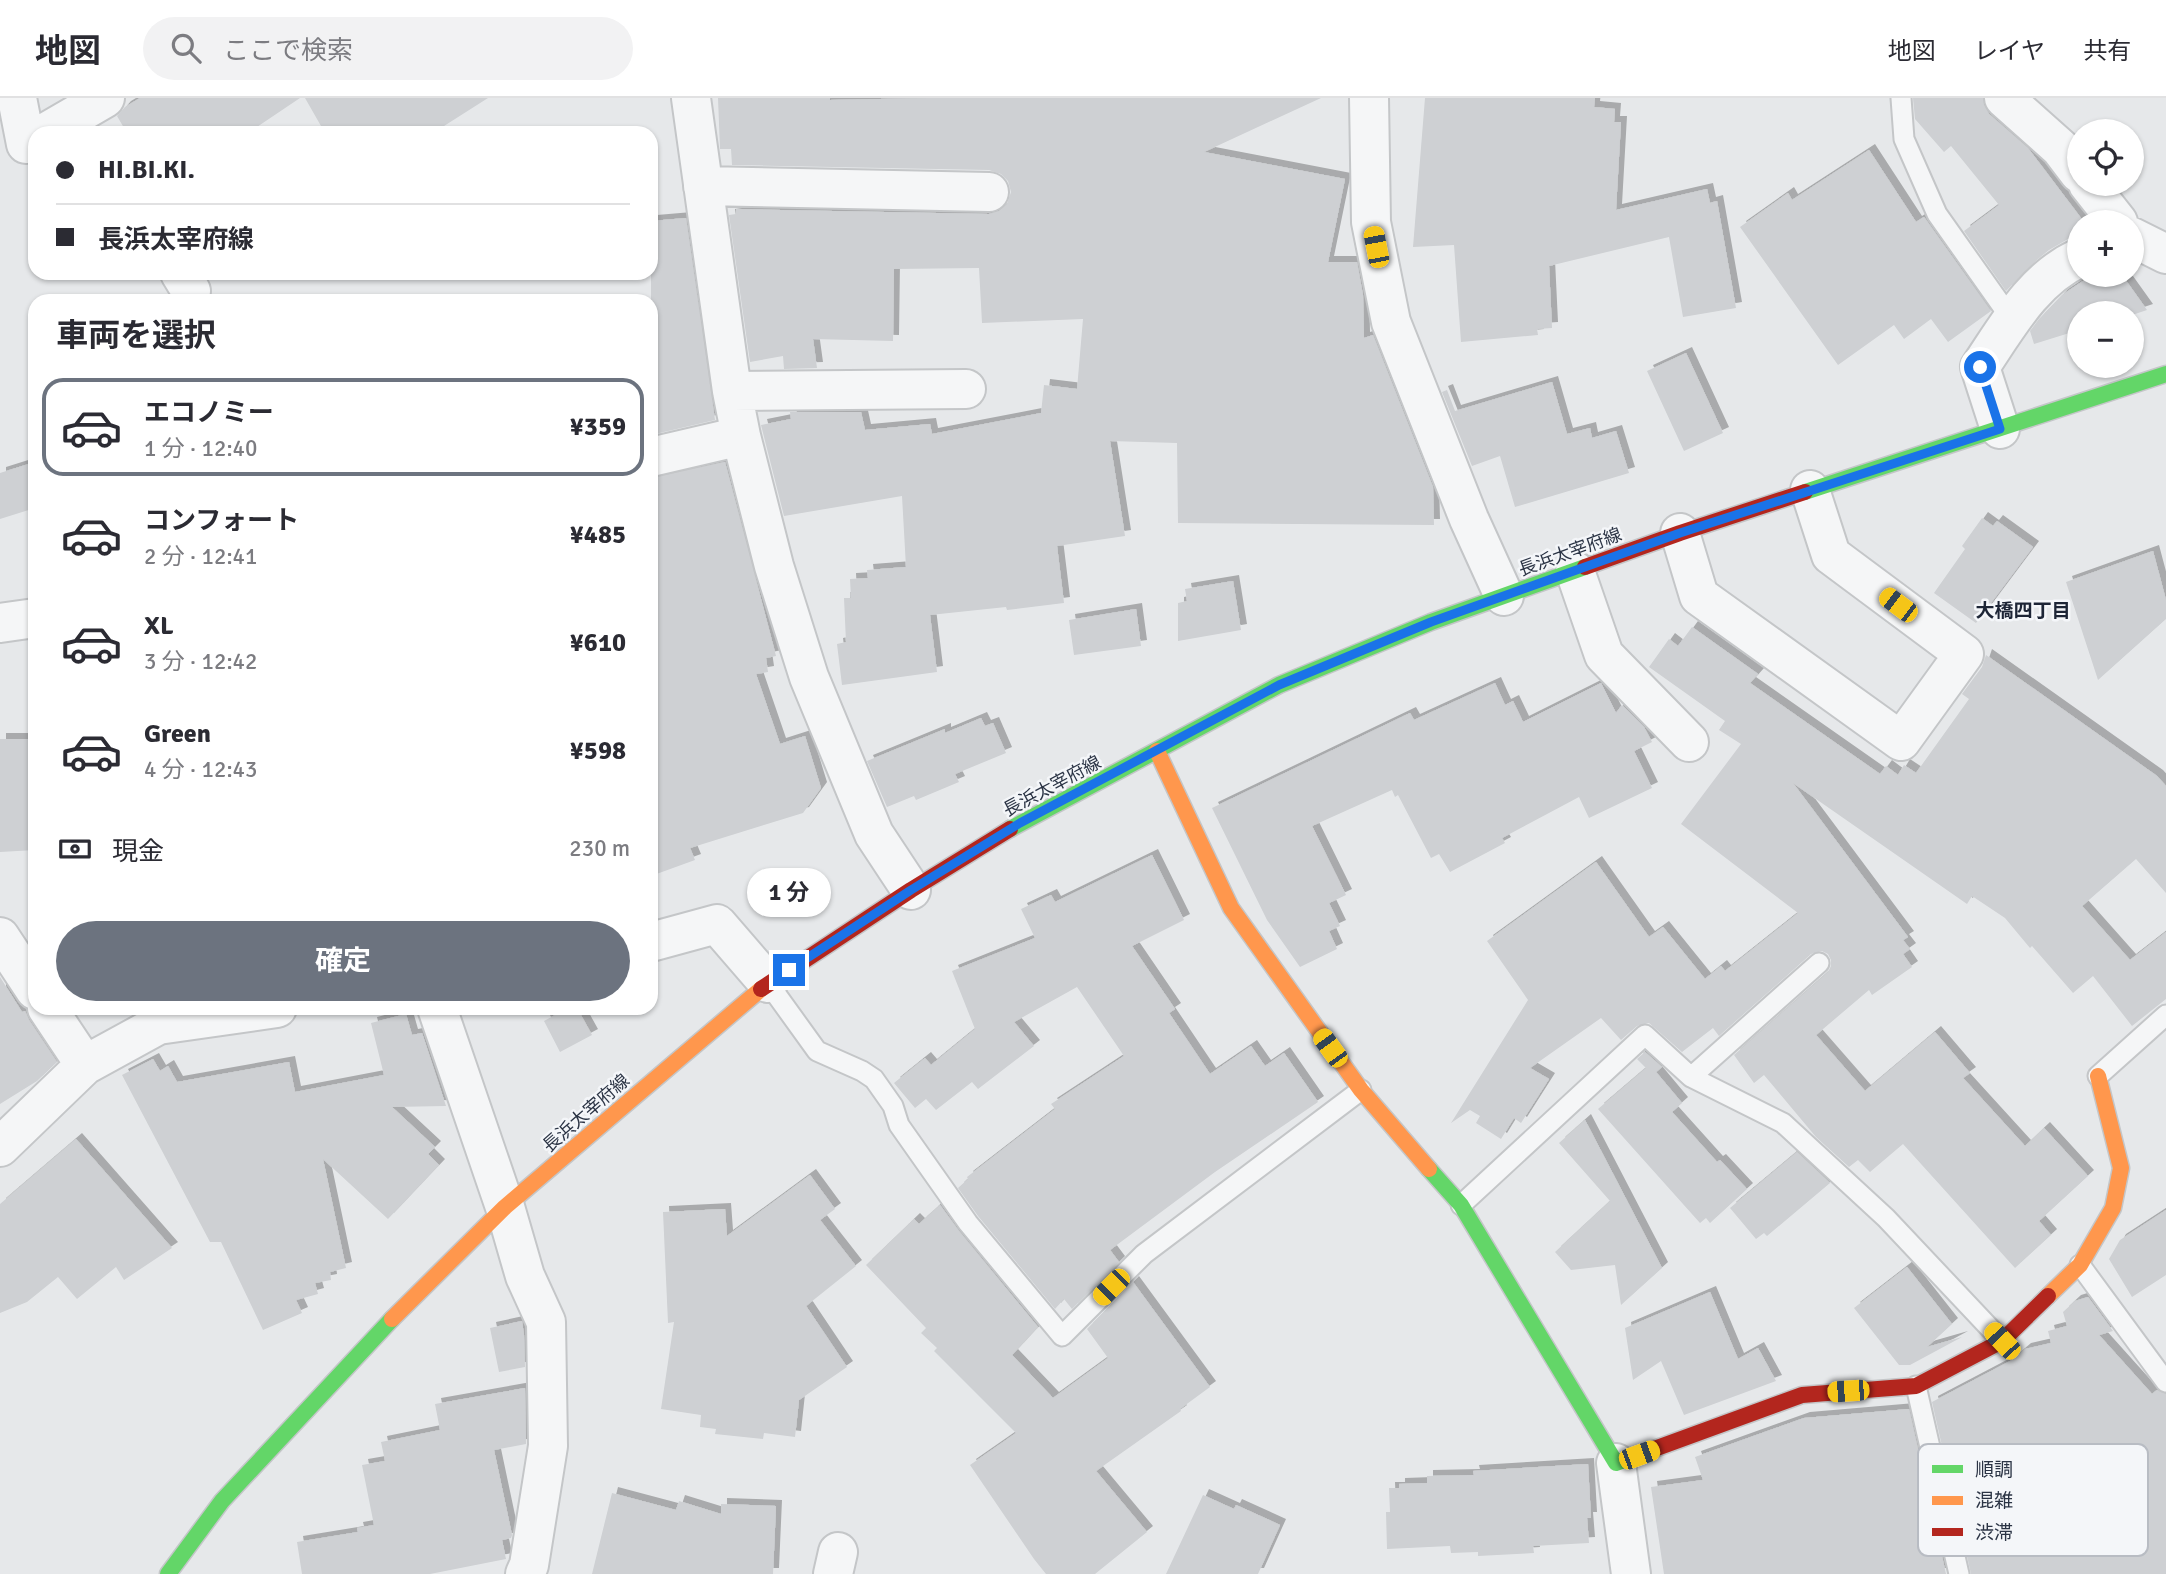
<!DOCTYPE html>
<html lang="ja">
<meta charset="utf-8">
<style>
body{margin:0;font-family:Signika,"Noto Sans JP",sans-serif;background:#f2f2f3;color:#2b2b33;height:100vh;display:flex;flex-direction:column;font-size:26px;white-space:nowrap}
*{box-sizing:border-box;margin:0}
p{font-size:23px;color:#7c7c81}
.icon{flex:none;width:38px;height:38px;fill:none;stroke:currentColor;stroke-width:2;stroke-linecap:round;stroke-linejoin:round}
.map{position:relative;flex:1;overflow:hidden}
.panel{position:absolute;left:28px;top:196px;width:630px;height:721px;display:flex;flex-direction:column;background:#fff;border-radius:21px;box-shadow:0 2px 5px #0004}
.panel>*{flex:none}
.guide{position:absolute;left:28px;top:28px;width:630px;height:154px;border-radius:21px;box-shadow:0 2px 5px #0004;display:grid;align-content:center;height:154px;padding:0 28px;background:#fff}
.tools{position:absolute;left:2067px;top:21px;display:grid;gap:14px}
.tools a{display:grid;place-items:center;width:77px;height:77px;border-radius:50%;background:#fff;box-shadow:0 2px 5px #0004;font-size:35px}
.end{position:absolute;width:32px;height:32px;margin:-16px;border:9px solid #1a73e8;background:#fff;box-shadow:0 0 0 4px #fff}
.from{border-radius:50%}
.bubble{position:absolute;height:49px;border-radius:24px;background:#fff;box-shadow:0 2px 5px #0004;font-size:23px;font-weight:700;line-height:49px;text-align:center}
.car{position:absolute;width:21px;height:42px;margin:-21px -10px;border-radius:9px;box-shadow:0 0 5px 2px #0007;background:linear-gradient(#f5c518 24%,#345 0 40%,#f5c518 0 76%,#345 0 86%,#f5c518 0)}
.guide b{display:flex;align-items:center;gap:24px;height:66px;font-size:26px}
.guide b+b{border-top:2px solid #e1e1e2}
.guide i{width:18px;height:18px;background:#2b2b33}
ul{padding:0;list-style:none}
li{display:flex;align-items:center;gap:21px;height:98px;margin:0 14px 10px;padding:0 14px;border:4px solid transparent;border-radius:21px}
li div{flex:1}
li b{display:block;font-size:26px}
li em{font-style:normal;font-weight:700}
li.selected{border-color:#6c737f}
li>.icon{width:63px;height:63px;stroke-width:1.5}
h2{padding:0 28px;font-size:32px;line-height:84px}
.pay{display:flex;align-items:center;gap:18px;height:77px;padding:0 28px;font-size:26px}
.pay p{margin-inline-start:auto}
.cta{display:flex;gap:14px;margin-top:auto;padding:14px 28px}
.cta a{flex:1;height:80px;border-radius:42px;background:#6c737f;color:#fff;font-size:28px;font-weight:700;line-height:80px;text-align:center}
header{display:flex;align-items:center;gap:42px;box-sizing:border-box;height:98px;padding:0 35px;background:#fff;border-bottom:2px solid #e1e1e2}
header strong{font-size:33px}
nav{display:flex;gap:38px;margin-inline-start:auto;font-size:24px}
.search{width:490px;height:63px;background:#f2f2f3;display:flex;align-items:center;gap:18px;box-sizing:border-box;padding:0 24px;border-radius:38px;color:#7c7c81;font-size:26px}
.map>svg:first-child{display:block}
.building{fill:#ced0d3;filter:url(#shadow)}
.lines{fill:none;stroke-linecap:round;stroke-linejoin:round}
.lane-casing{stroke:#c4c6c8;stroke-width:23}
.street-casing{stroke:#c4c6c8;stroke-width:42}
.fast-casing{stroke:#c4c6c8;stroke-width:19}
.slow-casing{stroke:#c4c6c8;stroke-width:19}
.jam-casing{stroke:#c4c6c8;stroke-width:19}
.lane{stroke:#f5f6f7;stroke-width:19}
.street{stroke:#f5f6f7;stroke-width:38}
.fast{stroke:#63d668;stroke-width:16}
.slow{stroke:#ff974d;stroke-width:16}
.jam{stroke:#b3261e;stroke-width:16}
.route{stroke:#1a73e8;stroke-width:9}
.labels{text-anchor:middle;dominant-baseline:central;stroke-width:5;stroke-linejoin:round;paint-order:stroke}
.street-label{font-size:18px;fill:#2b3445;stroke:#f4f6f9}
.neighbourhood-label{font-size:19px;font-weight:bold;fill:#1d2536;stroke:#f4f6f9}
.key{fill:#f4f6f9;stroke:#b8bcc3;stroke-width:2}
.key-label{font-size:19px;fill:#2b3445}
</style>
<header>
<strong>地図</strong>
<div class="search"><svg class="icon" aria-label="search" viewBox="0 0 24 24"><circle cx="10" cy="10" r="6"/><path d="M15 15l6 6"/></svg>ここで検索</div>
<nav><a>地図</a><a>レイヤ</a><a>共有</a></nav>
</header>
<div class="map">
<svg width="2166" height="1476" viewBox="0 0 2166 1476">
<defs>
<filter id="shadow"><feDropShadow dx="6" dy="-6" stdDeviation="0" flood-color="#0004"/></filter>
</defs>
<rect width="100%" height="100%" fill="#e6e8ea"/>
<path class="building" d="M 140,0 L 300,0 L 248,35 L 127,35 L 117,18 L 125,9 Z
M 305,0 L 488,0 L 433,35 L 325,35 Z
M 718,0 L 830,0 L 830,2 L 928,0 L 1321,0 L 1204,54 L 1345,81 L 1328,164 L 1357,164 L 1363,197 L 1364,240 L 1373,237 L 1433,389 L 1434,427 L 1178,425 L 1177,345 L 1110,343 L 1125,438 L 1057,448 L 1064,505 L 1007,512 L 1006,509 L 930,517 L 937,574 L 842,587 L 837,546 L 846,544 L 844,500 L 851,500 L 850,481 L 868,480 L 867,472 L 906,469 L 902,398 L 784,418 L 761,327 L 791,321 L 790,314 L 861,314 L 865,332 L 930,326 L 932,336 L 1041,315 L 1044,287 L 1077,291 L 1083,221 L 982,225 L 979,170 L 894,171 L 893,243 L 813,241 L 817,270 L 784,271 L 783,258 L 750,264 L 729,117 L 736,116 L 736,111 L 989,116 L 999,113 L 1007,106 L 1011,94 L 1008,83 L 1001,76 L 989,72 L 732,67 L 731,51 L 720,51 Z
M 1425,0 L 1595,0 L 1594,9 L 1615,11 L 1614,24 L 1621,24 L 1616,112 L 1707,91 L 1710,105 L 1717,103 L 1736,210 L 1683,219 L 1669,139 L 1549,168 L 1552,230 L 1537,231 L 1538,237 L 1461,244 L 1454,147 L 1413,149 Z
M 1913,0 L 1983,0 L 1984,7 L 1989,16 L 2028,50 L 2084,124 L 2079,124 L 2079,138 L 2068,141 L 2049,152 L 2033,165 L 2006,193 L 1964,133 L 1999,107 L 1951,48 L 1944,54 L 1915,21 Z
M 1869,52 L 1916,124 L 1924,119 L 1991,213 L 1948,244 L 1931,221 L 1904,241 L 1894,227 L 1838,267 L 1740,129 L 1788,95 L 1792,102 Z
M 686,120 L 715,322 L 651,337 L 651,123 Z
M 2092,177 L 2122,177 L 2147,212 L 2132,217 L 2079,215 L 2079,232 L 2034,246 L 2030,233 L 2039,221 L 2062,197 Z
M 1686,255 L 1723,335 L 1684,353 L 1647,273 Z
M 1552,284 L 1567,336 L 1590,330 L 1592,340 L 1616,333 L 1629,375 L 1515,409 L 1500,358 L 1472,368 L 1442,294 L 1447,292 L 1455,313 Z
M 35,364 L 35,410 L 0,421 L 0,375 Z
M 725,364 L 776,558 L 766,560 L 768,574 L 756,576 L 780,646 L 805,638 L 821,690 L 803,715 L 690,750 L 695,762 L 651,778 L 651,380 Z
M 1982,420 L 1993,428 L 1997,423 L 2033,449 L 1976,525 L 1934,495 L 1965,451 L 1962,448 Z
M 2153,453 L 2166,502 L 2166,521 L 2098,582 L 2066,484 Z
M 1233,483 L 1241,532 L 1178,543 L 1178,505 L 1187,503 L 1185,491 Z
M 1136,511 L 1141,548 L 1074,557 L 1069,522 Z
M 1692,529 L 1758,576 L 1750,585 L 1880,676 L 1886,668 L 1898,677 L 1904,667 L 1916,675 L 1969,601 L 1962,596 L 1982,569 L 1986,557 L 2157,678 L 2166,688 L 2166,795 L 2136,761 L 2082,808 L 2130,862 L 2166,834 L 2166,901 L 2132,928 L 2093,878 L 2073,895 L 2032,848 L 2030,850 L 2005,820 L 1972,798 L 1967,806 L 1793,685 L 1908,839 L 1903,842 L 1910,851 L 1903,856 L 1912,869 L 1872,897 L 1869,892 L 1816,937 L 1865,993 L 1935,934 L 1970,975 L 1963,980 L 2025,1048 L 2044,1030 L 2088,1078 L 2039,1123 L 2051,1137 L 2015,1170 L 1903,1046 L 1870,1074 L 1858,1062 L 1849,1069 L 1816,1039 L 1764,977 L 1754,985 L 1734,957 L 1828,874 L 1831,868 L 1831,862 L 1828,856 L 1822,853 L 1811,856 L 1719,938 L 1713,930 L 1682,954 L 1649,925 L 1637,928 L 1621,942 L 1601,920 L 1530,970 L 1549,981 L 1521,1025 L 1514,1020 L 1501,1041 L 1476,1025 L 1480,1018 L 1470,1012 L 1451,1025 L 1528,902 L 1487,843 L 1596,764 L 1649,839 L 1663,829 L 1705,881 L 1721,868 L 1725,873 L 1798,815 L 1681,726 L 1741,646 L 1719,632 L 1725,623 L 1649,569 L 1669,541 L 1678,548 Z
M 1495,585 L 1505,607 L 1513,603 L 1523,624 L 1601,585 L 1616,615 L 1622,607 L 1644,629 L 1652,644 L 1634,653 L 1652,690 L 1589,720 L 1579,699 L 1502,740 L 1505,745 L 1450,774 L 1439,756 L 1431,760 L 1398,697 L 1395,699 L 1392,692 L 1312,728 L 1346,797 L 1329,805 L 1340,828 L 1329,833 L 1337,851 L 1300,869 L 1267,822 L 1212,710 L 1410,615 L 1414,622 Z
M 981,620 L 985,628 L 993,625 L 1006,655 L 955,676 L 959,684 L 916,702 L 914,698 L 887,709 L 867,663 L 945,631 L 945,635 Z
M 0,641 L 35,641 L 35,752 L 0,754 Z
M 1152,757 L 1184,822 L 1132,848 L 1175,911 L 1169,915 L 1210,976 L 1251,948 L 1265,968 L 1284,955 L 1318,1004 L 1215,1074 L 1110,1152 L 1119,1164 L 1072,1211 L 1064,1201 L 1055,1211 L 978,1118 L 958,1090 L 968,1081 L 967,1079 L 1055,1011 L 1051,1006 L 1124,958 L 1077,889 L 1014,924 L 1034,948 L 978,991 L 972,984 L 936,1012 L 926,1001 L 915,1010 L 894,985 L 925,960 L 931,967 L 975,931 L 952,873 L 1035,840 L 1021,811 L 1051,797 L 1055,804 Z
M 0,879 L 22,914 L 25,913 L 29,922 L 57,964 L 37,983 L 0,1006 Z
M 568,910 L 577,910 L 592,937 L 560,954 L 544,923 Z
M 406,916 L 412,937 L 422,935 L 446,1008 L 392,1009 L 435,1049 L 428,1056 L 439,1067 L 388,1121 L 323,1061 L 346,1170 L 330,1174 L 331,1182 L 315,1185 L 318,1196 L 296,1202 L 302,1215 L 263,1232 L 221,1144 L 210,1144 L 122,977 L 153,961 L 160,973 L 168,968 L 177,984 L 289,964 L 295,994 L 384,977 L 371,925 Z
M 1645,954 L 1662,969 L 1656,974 L 1682,1005 L 1672,1014 L 1717,1064 L 1720,1062 L 1747,1091 L 1710,1125 L 1706,1120 L 1700,1125 L 1598,1011 L 1646,970 L 1637,961 Z
M 1585,1022 L 1662,1170 L 1621,1207 L 1615,1167 L 1571,1172 L 1555,1154 L 1610,1103 L 1559,1045 Z
M 76,1041 L 172,1150 L 124,1182 L 116,1169 L 77,1201 L 58,1179 L 27,1204 L 0,1215 L 0,1106 Z
M 1797,1054 L 1830,1085 L 1767,1138 L 1764,1135 L 1756,1141 L 1730,1110 Z
M 810,1077 L 835,1111 L 820,1122 L 856,1168 L 806,1208 L 847,1269 L 799,1302 L 795,1339 L 764,1335 L 763,1341 L 715,1336 L 716,1331 L 700,1329 L 701,1317 L 661,1311 L 674,1224 L 668,1225 L 663,1114 L 725,1111 L 727,1138 Z
M 940,1107 L 959,1133 L 1038,1229 L 1012,1257 L 1053,1300 L 1108,1260 L 1087,1231 L 1133,1184 L 1210,1289 L 1180,1311 L 1181,1313 L 1096,1373 L 1147,1434 L 1095,1476 L 1046,1476 L 1034,1461 L 970,1367 L 1016,1335 L 934,1253 L 937,1250 L 921,1235 L 926,1230 L 866,1167 L 914,1121 L 919,1126 Z
M 2166,1112 L 2166,1177 L 2132,1199 L 2109,1161 L 2120,1142 Z
M 1907,1169 L 1952,1226 L 1927,1249 L 1962,1239 L 1910,1267 L 1899,1267 L 1854,1210 Z
M 1710,1194 L 1738,1261 L 1758,1250 L 1776,1283 L 1684,1317 L 1661,1263 L 1633,1282 L 1625,1230 Z
M 2088,1199 L 2113,1233 L 2099,1237 L 2152,1296 L 2157,1292 L 2166,1296 L 2166,1476 L 1971,1476 L 1932,1304 L 2012,1262 L 2025,1251 L 2051,1245 L 2048,1233 L 2067,1228 L 2063,1214 L 2075,1203 Z
M 522,1223 L 524,1237 L 525,1269 L 499,1274 L 490,1230 Z
M 525,1290 L 526,1346 L 494,1352 L 512,1437 L 511,1440 L 502,1442 L 506,1461 L 430,1476 L 302,1476 L 297,1444 L 358,1434 L 357,1430 L 374,1427 L 362,1367 L 385,1363 L 381,1344 L 440,1332 L 435,1306 Z
M 1909,1311 L 1946,1476 L 1664,1476 L 1651,1389 L 1703,1382 L 1695,1359 L 1804,1320 Z
M 1588,1366 L 1591,1420 L 1587,1420 L 1589,1445 L 1533,1448 L 1534,1455 L 1478,1458 L 1478,1454 L 1451,1455 L 1450,1448 L 1387,1451 L 1386,1414 L 1390,1414 L 1389,1390 L 1399,1390 L 1399,1386 L 1427,1385 L 1427,1378 L 1474,1377 L 1473,1373 Z
M 612,1395 L 676,1412 L 679,1403 L 721,1416 L 721,1406 L 776,1408 L 773,1476 L 592,1476 Z
M 1203,1397 L 1234,1411 L 1236,1407 L 1280,1427 L 1258,1476 L 1166,1476 Z"/>
<g class="lines">
<g class="lane-casing">
<path id="lane" d="M 1901,0 L 1904,41 L 1937,116 L 2012,222
M 768,885 L 817,953 L 862,973 L 874,981 L 893,1008 L 899,1027 L 968,1125 L 1062,1238 L 1144,1156 L 1361,992
M 2098,978 L 2166,917
M 1691,979 L 1819,865
M 1461,1107 L 1645,937 L 1691,979 L 1783,1025 L 1886,1120 L 2002,1243
M 2080,1167 L 2166,1284
M 1916,1288 L 1959,1476"/>
</g>
<g class="street-casing">
<path id="street" d="M 17,0 L 26,46
M 691,0 L 732,293 L 741,338 L 774,468 L 809,579 L 874,736 L 911,792
M 1369,0 L 1371,124 L 1391,224 L 1469,421 L 1504,498
M 2004,0 L 2060,50 L 2079,75
M 45,35 L 105,0
M 2088,86 L 2118,124
M 703,88 L 989,94
M 2132,139 L 2166,156
M 180,175 L 191,193
M 732,293 L 966,291
M 2000,331 L 1980,269 C 2007,229 2033,181 2079,160
M 651,359 L 741,338
M 1680,435 L 1699,498 L 1901,643 L 1964,556 L 1831,457 L 1810,392
M 1575,473 L 1604,557 L 1689,644
M 0,525 L 35,520
M 0,839 L 35,892
M 651,844 L 717,826 L 768,885
M 47,910 L 85,967 L 158,927 L 277,910
M 437,910 L 505,1109 L 525,1178 L 546,1224 L 548,1348 L 529,1467 L 525,1476
M 0,1049 L 85,967
M 1616,1365 L 1631,1476
M 833,1476 L 838,1454"/>
</g>
<g class="fast-casing">
<path id="fast" d="M 1805,394 L 2166,276
M 1010,731 L 1279,587 L 1431,524 L 1585,469
M 1429,1071 L 1461,1107 L 1616,1365 L 1635,1358
M 168,1476 L 222,1403 L 392,1221"/>
</g>
<g class="slow-casing">
<path id="slow" d="M 1157,653 L 1231,810 L 1361,992 L 1429,1071
M 2048,1198 L 2080,1167 L 2113,1110 L 2121,1070 L 2098,978
M 392,1221 L 505,1109 L 761,891"/>
</g>
<g class="jam-casing">
<path id="jam" d="M 1585,469 L 1680,435 L 1805,394
M 761,891 L 911,792 L 1010,731
M 1635,1358 L 1802,1297 L 1916,1288 L 2002,1243 L 2048,1198"/>
</g>
<use href="#lane" class="lane"/>
<use href="#street" class="street"/>
<use href="#fast" class="fast"/>
<use href="#slow" class="slow"/>
<use href="#jam" class="jam"/>
</g>
<g class="lines">
<path class="route" d="M 789,872 L 911,792 L 1020,725 L 1279,587 L 1431,524 L 1680,435 L 2000,331 L 1980,269"/>
</g>
<g class="labels">
<g class="street-label">
<text transform="translate(1570 454) rotate(-20)">長浜太宰府線</text>
<text transform="translate(1052 688) rotate(-28)">長浜太宰府線</text>
<text transform="translate(586 1015) rotate(-41)">長浜太宰府線</text>
</g>
<g class="neighbourhood-label">
<text x="2023" y="513">大橋四丁目</text>
</g>
</g>
<rect x="1918" y="1346" width="230" height="112" rx="10" class="key"/>
<rect x="1932" y="1367" width="31" height="8" fill="#63d668"/>
<rect x="1932" y="1398" width="31" height="9" fill="#ff974d"/>
<rect x="1932" y="1430" width="31" height="8" fill="#b3261e"/>
<g class="key-label">
<text x="1975" y="1378">順調</text>
<text x="1975" y="1409">混雑</text>
<text x="1975" y="1441">渋滞</text>
</g>
</svg>
<div class="tools">
<a><svg class="icon" aria-label="locate" viewBox="0 0 24 24"><circle cx="12" cy="12" r="6"/><path d="M12 2v4M12 18v4M2 12h4M18 12h4"/></svg></a>
<a>+</a>
<a>−</a>
</div>
<i class="end from" style="left:1980px;top:269px"></i>
<i class="end" style="left:789px;top:872px"></i>
<div class="bubble" style="left:747px;top:770px;width:84px">1 分</div>
<i class="car" style="left:1376px;top:149px;rotate:349deg"></i>
<i class="car" style="left:1898px;top:507px;rotate:307deg"></i>
<i class="car" style="left:1330px;top:950px;rotate:324deg"></i>
<i class="car" style="left:1111px;top:1189px;rotate:225deg"></i>
<i class="car" style="left:2002px;top:1243px;rotate:317deg"></i>
<i class="car" style="left:1848px;top:1293px;rotate:266deg"></i>
<i class="car" style="left:1639px;top:1357px;rotate:70deg"></i>
<div class="guide">
<b><i class="from"></i>HI.BI.KI.</b>
<b><i></i>長浜太宰府線</b>
</div>
<section class="panel">
<h2>車両を選択</h2>
<ul>
<li class="selected"><svg class="icon" aria-label="car" viewBox="0 0 24 24"><path d="M5 17H2v-5l4-1 3-4h7l3 4 3 1v5h-3M9 17h6M6 11h13"/><circle cx="7" cy="17" r="2"/><circle cx="17" cy="17" r="2"/></svg><div><b>エコノミー</b><p>1 分 · 12:40</p></div><em>¥359</em></li>
<li><svg class="icon" aria-label="car" viewBox="0 0 24 24"><path d="M5 17H2v-5l4-1 3-4h7l3 4 3 1v5h-3M9 17h6M6 11h13"/><circle cx="7" cy="17" r="2"/><circle cx="17" cy="17" r="2"/></svg><div><b>コンフォート</b><p>2 分 · 12:41</p></div><em>¥485</em></li>
<li><svg class="icon" aria-label="car" viewBox="0 0 24 24"><path d="M5 17H2v-5l4-1 3-4h7l3 4 3 1v5h-3M9 17h6M6 11h13"/><circle cx="7" cy="17" r="2"/><circle cx="17" cy="17" r="2"/></svg><div><b>XL</b><p>3 分 · 12:42</p></div><em>¥610</em></li>
<li><svg class="icon" aria-label="car" viewBox="0 0 24 24"><path d="M5 17H2v-5l4-1 3-4h7l3 4 3 1v5h-3M9 17h6M6 11h13"/><circle cx="7" cy="17" r="2"/><circle cx="17" cy="17" r="2"/></svg><div><b>Green</b><p>4 分 · 12:43</p></div><em>¥598</em></li>
</ul>
<div class="pay"><svg class="icon" aria-label="cash" viewBox="0 0 24 24"><path d="M3 7h18v10H3z"/><circle cx="12" cy="12" r="2"/></svg>現金<p>230 m</p></div>
<div class="cta"><a>確定</a></div>
</section>
</div>
